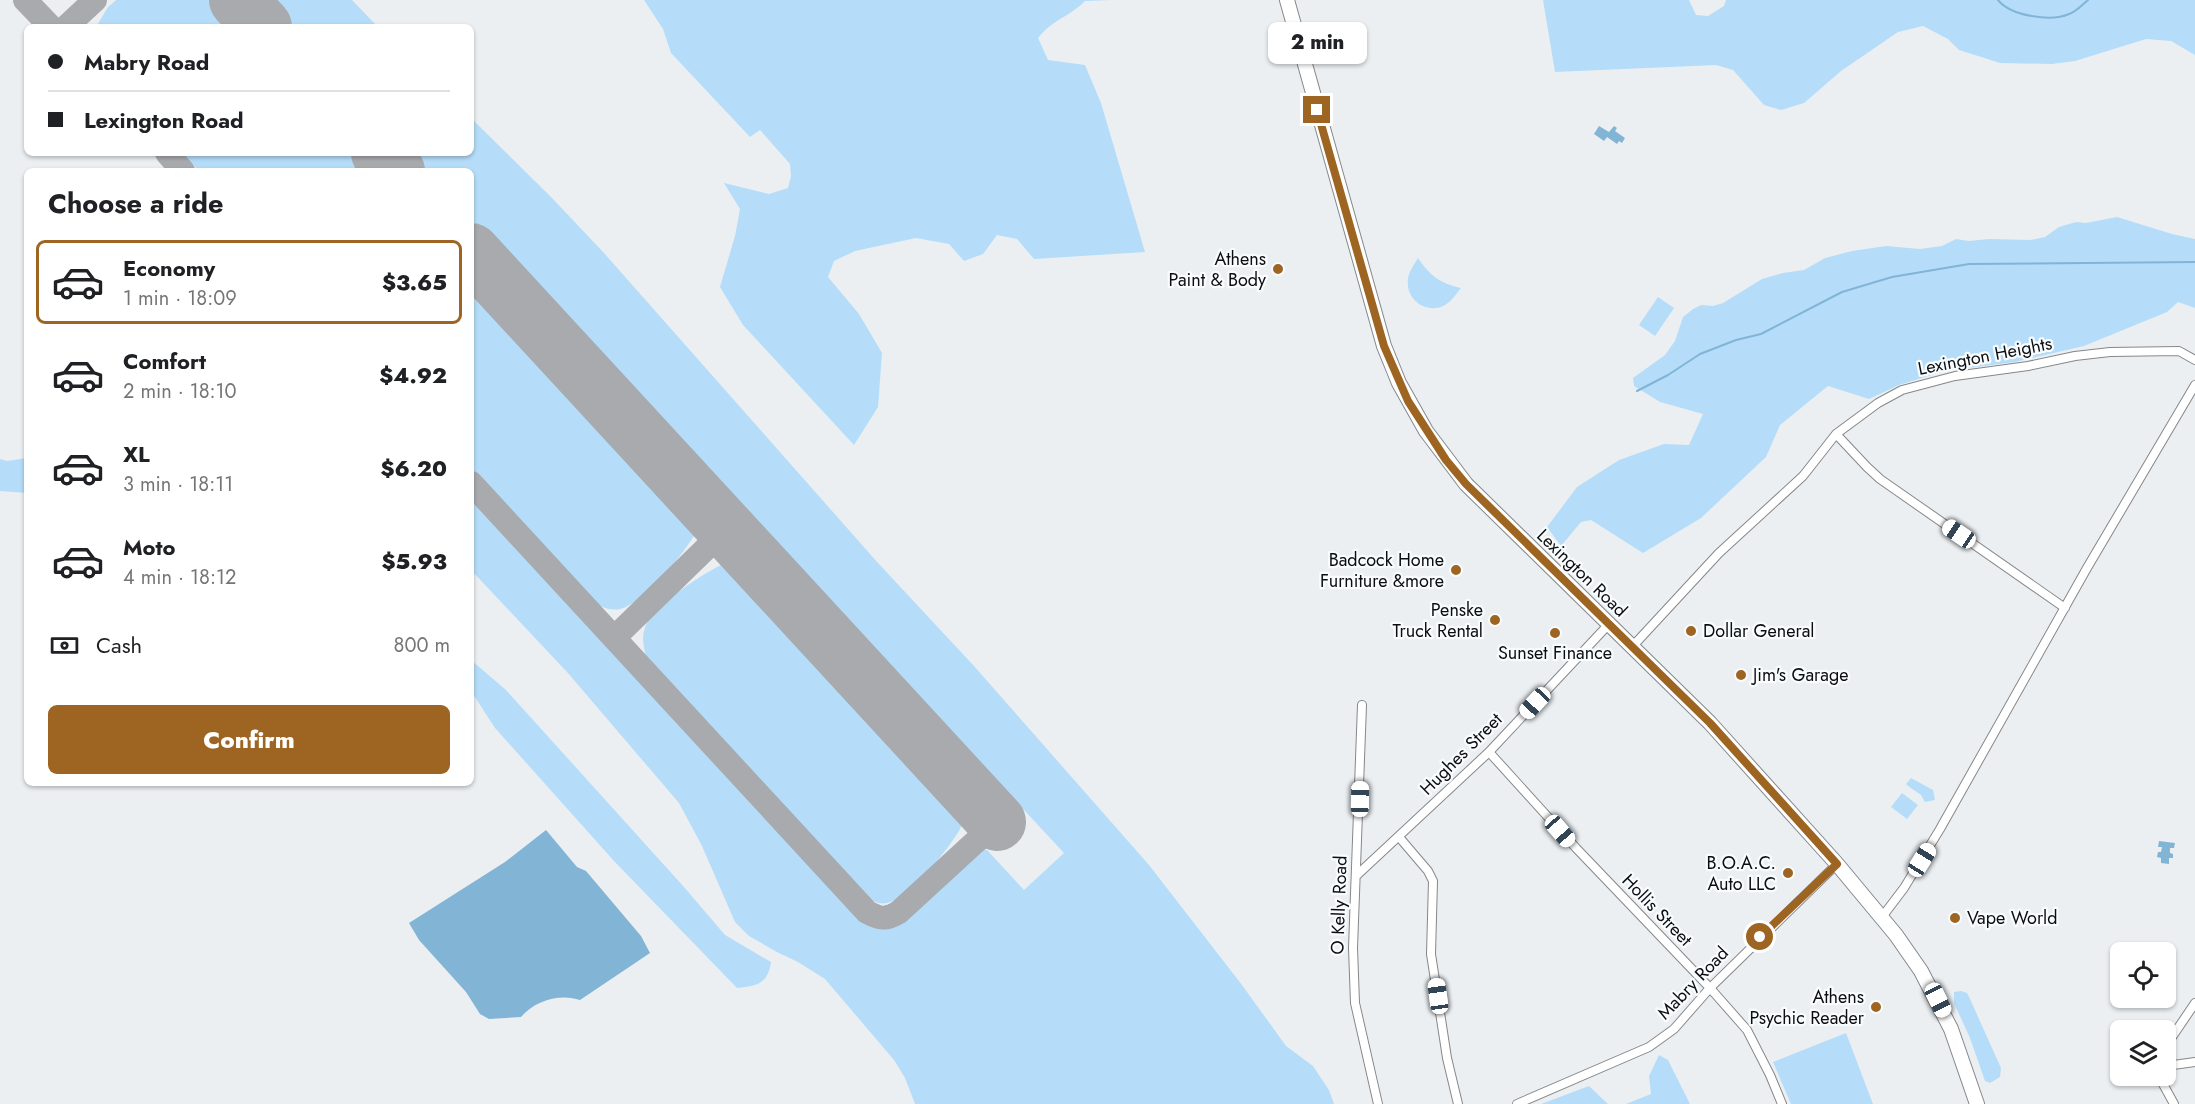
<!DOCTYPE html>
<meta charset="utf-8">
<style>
body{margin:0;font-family:Jost,sans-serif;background:#f6f6f6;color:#202124;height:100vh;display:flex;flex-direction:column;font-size:22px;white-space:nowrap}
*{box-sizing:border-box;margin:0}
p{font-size:20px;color:#757577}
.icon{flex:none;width:33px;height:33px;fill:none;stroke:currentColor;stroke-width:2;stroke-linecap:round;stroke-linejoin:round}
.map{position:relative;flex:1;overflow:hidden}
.details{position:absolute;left:24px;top:168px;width:450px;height:618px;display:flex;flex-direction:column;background:#fff;border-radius:9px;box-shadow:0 2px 4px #0004}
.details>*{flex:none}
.hud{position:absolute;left:24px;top:24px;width:450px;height:132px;border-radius:9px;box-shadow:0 2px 4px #0004;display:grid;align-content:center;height:132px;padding:0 24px;background:#fff}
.controls{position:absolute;left:2110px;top:942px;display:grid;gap:12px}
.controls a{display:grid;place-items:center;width:66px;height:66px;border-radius:9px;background:#fff;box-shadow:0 2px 4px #0004;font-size:30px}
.end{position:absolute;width:27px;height:27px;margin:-14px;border:8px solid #9d6521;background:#fff;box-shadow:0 0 0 3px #fff}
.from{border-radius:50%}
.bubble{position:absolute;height:42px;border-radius:9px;background:#fff;box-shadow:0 2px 4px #0004;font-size:20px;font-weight:800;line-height:42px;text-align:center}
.car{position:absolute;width:18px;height:36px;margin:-18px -9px;border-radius:8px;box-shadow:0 0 4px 2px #0007;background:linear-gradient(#fff 24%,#345 0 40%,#fff 0 76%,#345 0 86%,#fff 0)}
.hud b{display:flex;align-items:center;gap:21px;height:57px;font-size:22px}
.hud b+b{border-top:2px solid #e0e0e0}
.hud i{width:15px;height:15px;background:#202124}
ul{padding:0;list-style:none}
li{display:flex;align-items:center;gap:18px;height:84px;margin:0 12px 9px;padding:0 12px;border:3px solid transparent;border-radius:9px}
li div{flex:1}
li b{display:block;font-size:22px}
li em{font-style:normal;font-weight:800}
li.active{border-color:#9d6521}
li>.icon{width:54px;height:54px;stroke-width:1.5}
h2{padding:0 24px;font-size:27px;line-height:72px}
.pay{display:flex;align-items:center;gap:15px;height:66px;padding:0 24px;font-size:22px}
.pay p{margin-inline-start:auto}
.primary-button{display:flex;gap:12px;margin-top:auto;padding:12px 24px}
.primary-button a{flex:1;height:69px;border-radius:9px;background:#9d6521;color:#fff;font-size:24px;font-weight:800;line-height:69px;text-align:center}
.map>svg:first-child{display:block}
.green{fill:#b5ddf9}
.water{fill:#82b4d6}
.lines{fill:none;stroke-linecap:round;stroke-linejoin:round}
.stream{stroke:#82b4d6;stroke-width:2}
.taxiway{stroke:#a8aaad;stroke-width:24}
.runway{stroke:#a8aaad;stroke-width:58}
.minor-casing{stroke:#85888b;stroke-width:10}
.trunk-casing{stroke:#85888b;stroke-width:16}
.minor{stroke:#fff;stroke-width:8}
.trunk{stroke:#fff;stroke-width:14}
.route{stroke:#9d6521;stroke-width:8}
.poi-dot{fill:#9d6521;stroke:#f8fcff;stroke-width:2}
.labels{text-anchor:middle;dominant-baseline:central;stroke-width:4.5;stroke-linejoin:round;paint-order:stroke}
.poi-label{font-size:18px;fill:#0c0d0e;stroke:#f8fcff;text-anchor:end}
.street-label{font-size:18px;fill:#0c0d0e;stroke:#f8fcff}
</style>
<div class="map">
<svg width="2195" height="1104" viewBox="0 0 2195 1104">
<rect width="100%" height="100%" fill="#ebeff2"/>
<path class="green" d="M 116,0 L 213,0 L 238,27 L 96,27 L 108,7 Z
M 268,0 L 352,0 L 378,27 L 293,27 Z
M 644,0 L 1112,0 L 1085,1 C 1068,18 1053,19 1038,38 L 1048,60 L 1085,65 L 1101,103 L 1145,252 L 1034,259 L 1017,239 L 997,235 L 983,254 L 964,261 L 949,244 L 916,238 L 855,251 L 834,261 L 828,277 L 859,314 L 882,353 L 878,407 L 854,445 L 743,325 L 720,287 L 735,236 L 740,209 L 724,183 L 769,194 L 788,188 L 791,176 L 790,164 L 760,130 L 750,137 L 671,53 L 663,29 Z
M 1543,0 L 1689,0 L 1696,15 L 1708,16 L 1724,6 L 1726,0 L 2195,0 L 2195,55 L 2171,41 L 2146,39 L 2075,61 L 2052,64 L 2000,63 L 1959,50 L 1948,39 L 1923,26 L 1898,32 L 1841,71 L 1804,103 L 1781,110 L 1764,105 L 1733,70 L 1716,65 L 1555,72 Z
M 471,118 L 552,198 L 604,253 L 878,563 L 974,666 L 1149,865 L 1242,985 L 1286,1046 L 1313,1066 L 1329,1090 L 1334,1104 L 915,1104 L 905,1078 L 894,1060 L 825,979 L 798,962 L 777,952 L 749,936 L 735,922 L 702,846 L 679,803 L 567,672 L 471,570 L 471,498 L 861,921 C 874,930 887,931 901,923 L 982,848 L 987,850 L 1024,890 L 1064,853 L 1024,810 L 1019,813 L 471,220 L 471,171 L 425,171 L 409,153 L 471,153 Z
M 182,153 L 354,153 L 371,171 L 199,171 Z
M 2117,217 L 2172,234 L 2195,239 L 2195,308 L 2178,302 L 2167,312 L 2084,346 L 2015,362 L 1944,371 L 1899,385 L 1869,399 L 1828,386 L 1780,425 L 1766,457 L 1701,518 L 1643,553 L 1591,520 L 1581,522 L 1561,546 L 1547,527 L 1577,487 L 1619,460 L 1664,444 L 1689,445 L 1703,414 L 1660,402 L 1634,386 L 1633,378 L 1665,355 L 1675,341 L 1683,317 L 1693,309 L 1701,305 L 1713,306 L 1723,303 L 1762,279 L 1783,273 L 1804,270 L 1825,258 L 1852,251 L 1886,246 L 1920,249 L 1942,246 L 1956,239 L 1969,241 L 1989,239 L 2031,240 L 2045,237 L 2059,227 L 2076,222 L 2086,223 Z
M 1418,258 C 1429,275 1441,284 1461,288 C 1456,294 1452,301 1445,305 C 1427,315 1405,300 1408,279 C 1409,271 1414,265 1418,258 Z
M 471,280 L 698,527 L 697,531 C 684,553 645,603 620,609 C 610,611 601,607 594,602 L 471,468 Z
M 1658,297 L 1674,308 L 1655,336 L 1639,325 Z
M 27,458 L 27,493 L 0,491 L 0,459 L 7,461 Z
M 729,561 L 965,818 C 959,839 908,900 887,903 C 877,905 868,899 861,893 L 647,660 C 644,649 641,639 645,628 C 652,605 707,571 729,561 Z
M 471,660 L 506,690 L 684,887 L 725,935 L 771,962 C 768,984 757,986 737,988 L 614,861 L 495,728 L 471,691 Z
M 1911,778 L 1933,790 L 1935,800 L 1925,802 L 1921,795 L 1908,786 L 1906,784 Z
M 1902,793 L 1918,805 L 1907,819 L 1891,807 Z
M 1961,991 L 1967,993 L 1970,999 L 2001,1068 L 2000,1077 L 1990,1083 L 1985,1081 L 1970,1038 L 1954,1003 L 1954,992 Z
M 1846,1033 L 1873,1104 L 1791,1104 L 1773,1062 Z
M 1659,1055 L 1668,1060 L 1690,1104 L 1626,1104 L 1651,1094 L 1649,1076 Z
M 1589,1086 L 1608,1104 L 1541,1104 Z"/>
<path class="water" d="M 1599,126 L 1609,132 L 1614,126 L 1617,128 L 1615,131 L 1625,138 L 1622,143 L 1619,141 L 1617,144 L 1607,137 L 1604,141 L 1594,134 Z
M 546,830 L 577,867 L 586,871 L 641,936 L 650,953 L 580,1000 C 560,993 534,1001 521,1017 L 489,1019 L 480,1014 L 466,992 L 419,940 L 409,923 L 505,862 Z
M 2159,841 L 2175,843 L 2174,848 L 2170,848 L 2170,853 L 2173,854 L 2173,858 L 2169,858 L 2169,864 L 2161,863 L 2161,858 L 2157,857 L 2158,852 L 2161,852 L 2162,847 L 2158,847 Z"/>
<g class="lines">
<path class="stream" d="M 1998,0 C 2011,16 2051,22 2069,14 C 2076,12 2082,5 2088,0
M 1637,391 L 1668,375 L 1700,354 L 1736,340 L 1761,334 L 1842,292 L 1892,277 L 1969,264 L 2195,262"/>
<path class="taxiway" d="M 25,0 L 51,27
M 66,27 L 95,0
M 167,153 L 183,171
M 471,483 L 867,912 C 880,919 886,920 899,912 L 997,822
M 614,638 L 727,528"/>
<path class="runway" d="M 238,0 L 263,27
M 380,153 L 396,171
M 471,252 L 997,822"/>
<g class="minor-casing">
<path id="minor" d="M 1836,434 L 1867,467 L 1880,479 L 2065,608
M 1632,647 L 1719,553 L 1803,476 L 1836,434 L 1878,403 L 1902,390 L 1955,376 L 2028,366 L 2075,356 L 2110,352 L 2179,351 L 2195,360
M 1362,705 L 1353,948 L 1355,1003 L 1378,1104
M 1489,752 L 1576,848 L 1710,988 L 1747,1030 L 1770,1075 L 1782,1104
M 1399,837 L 1428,871 L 1433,881 L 1431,954 L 1447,1058 L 1458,1104
M 1357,875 L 1489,752 L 1609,624
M 1882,917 L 1904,888 L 1940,829 L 2087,568 L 2195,385
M 2166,1052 L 2170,1040 L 2195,1003
M 2166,1066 L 2195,1062
M 2162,1076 L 2163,1084 L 2174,1104
M 1517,1104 L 1649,1047 L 1674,1029 L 1710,988 L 1837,864"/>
</g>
<g class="trunk-casing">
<path id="trunk" d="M 1287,0 L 1384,346 L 1399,383 L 1426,431 L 1466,484 L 1710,723 L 1837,864 L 1896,935 L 1921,971 L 1951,1029 L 1977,1104"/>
</g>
<use href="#minor" class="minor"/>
<use href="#trunk" class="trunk"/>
</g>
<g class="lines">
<path class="route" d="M 1317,110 L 1384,346 L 1408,401 L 1446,460 L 1466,484 L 1710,723 L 1837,864 L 1760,937"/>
</g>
<g class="poi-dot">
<circle cx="1278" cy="269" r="6"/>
<circle cx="1456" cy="570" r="6"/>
<circle cx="1495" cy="620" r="6"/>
<circle cx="1691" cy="631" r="6"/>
<circle cx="1555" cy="633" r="6"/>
<circle cx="1741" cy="675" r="6"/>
<circle cx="1788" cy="873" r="6"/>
<circle cx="1955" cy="918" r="6"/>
<circle cx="1876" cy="1007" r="6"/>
</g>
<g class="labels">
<g class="poi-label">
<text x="1266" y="259">Athens<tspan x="1266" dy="21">Paint &amp; Body</tspan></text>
<text x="1444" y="560">Badcock Home<tspan x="1444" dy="21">Furniture &amp;more</tspan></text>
<text x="1483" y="610">Penske<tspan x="1483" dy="21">Truck Rental</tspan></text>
<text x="1703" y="631" text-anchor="start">Dollar General</text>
<text x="1555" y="653" text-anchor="middle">Sunset Finance</text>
<text x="1753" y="675" text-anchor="start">Jim's Garage</text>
<text x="1776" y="863">B.O.A.C.<tspan x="1776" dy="21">Auto LLC</tspan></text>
<text x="1967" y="918" text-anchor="start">Vape World</text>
<text x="1864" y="997">Athens<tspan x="1864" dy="21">Psychic Reader</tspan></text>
</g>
<g class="street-label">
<text transform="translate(1985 356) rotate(-11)">Lexington Heights</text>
<text transform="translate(1582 573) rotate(44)">Lexington Road</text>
<text transform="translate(1461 754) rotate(-45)">Hughes Street</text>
<text transform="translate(1339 905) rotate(-88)">O Kelly Road</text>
<text transform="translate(1657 910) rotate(46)">Hollis Street</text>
<text transform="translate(1693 983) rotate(-46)">Mabry Road</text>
</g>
</g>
</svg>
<div class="controls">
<a><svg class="icon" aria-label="locate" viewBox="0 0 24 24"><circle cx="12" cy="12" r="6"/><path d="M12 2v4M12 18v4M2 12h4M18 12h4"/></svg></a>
<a><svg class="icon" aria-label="layers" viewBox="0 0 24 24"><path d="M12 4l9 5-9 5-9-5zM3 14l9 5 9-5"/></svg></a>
</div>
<i class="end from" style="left:1760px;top:937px"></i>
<i class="end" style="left:1317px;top:110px"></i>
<div class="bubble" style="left:1268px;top:22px;width:99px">2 min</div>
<i class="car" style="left:1959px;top:534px;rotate:304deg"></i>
<i class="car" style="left:1535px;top:703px;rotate:223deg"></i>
<i class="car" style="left:1360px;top:799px;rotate:1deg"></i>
<i class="car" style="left:1560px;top:831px;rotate:139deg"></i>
<i class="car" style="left:1922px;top:860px;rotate:32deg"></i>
<i class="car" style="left:1438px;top:996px;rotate:352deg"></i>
<i class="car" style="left:1938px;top:1000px;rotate:154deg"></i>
<div class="hud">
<b><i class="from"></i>Mabry Road</b>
<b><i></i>Lexington Road</b>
</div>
<section class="details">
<h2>Choose a ride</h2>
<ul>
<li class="active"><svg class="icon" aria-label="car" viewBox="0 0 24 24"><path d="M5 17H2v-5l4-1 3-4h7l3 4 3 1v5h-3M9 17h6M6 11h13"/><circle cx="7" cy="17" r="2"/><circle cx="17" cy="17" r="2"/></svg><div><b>Economy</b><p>1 min · 18:09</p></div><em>$3.65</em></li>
<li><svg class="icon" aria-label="car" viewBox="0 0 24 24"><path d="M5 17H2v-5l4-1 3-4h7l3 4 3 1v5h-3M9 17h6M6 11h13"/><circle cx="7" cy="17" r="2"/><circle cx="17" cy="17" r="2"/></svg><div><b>Comfort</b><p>2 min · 18:10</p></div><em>$4.92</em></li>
<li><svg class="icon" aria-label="car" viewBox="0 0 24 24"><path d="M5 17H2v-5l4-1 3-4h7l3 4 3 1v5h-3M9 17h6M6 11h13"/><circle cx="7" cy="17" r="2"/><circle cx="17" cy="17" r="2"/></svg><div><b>XL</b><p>3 min · 18:11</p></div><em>$6.20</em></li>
<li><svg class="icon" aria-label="car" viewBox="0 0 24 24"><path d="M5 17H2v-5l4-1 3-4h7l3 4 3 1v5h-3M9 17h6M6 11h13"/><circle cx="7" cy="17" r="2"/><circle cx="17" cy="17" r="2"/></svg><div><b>Moto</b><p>4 min · 18:12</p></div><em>$5.93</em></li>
</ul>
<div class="pay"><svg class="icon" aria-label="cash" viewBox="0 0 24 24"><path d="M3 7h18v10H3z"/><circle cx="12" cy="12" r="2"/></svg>Cash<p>800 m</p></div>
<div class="primary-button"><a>Confirm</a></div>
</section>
</div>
